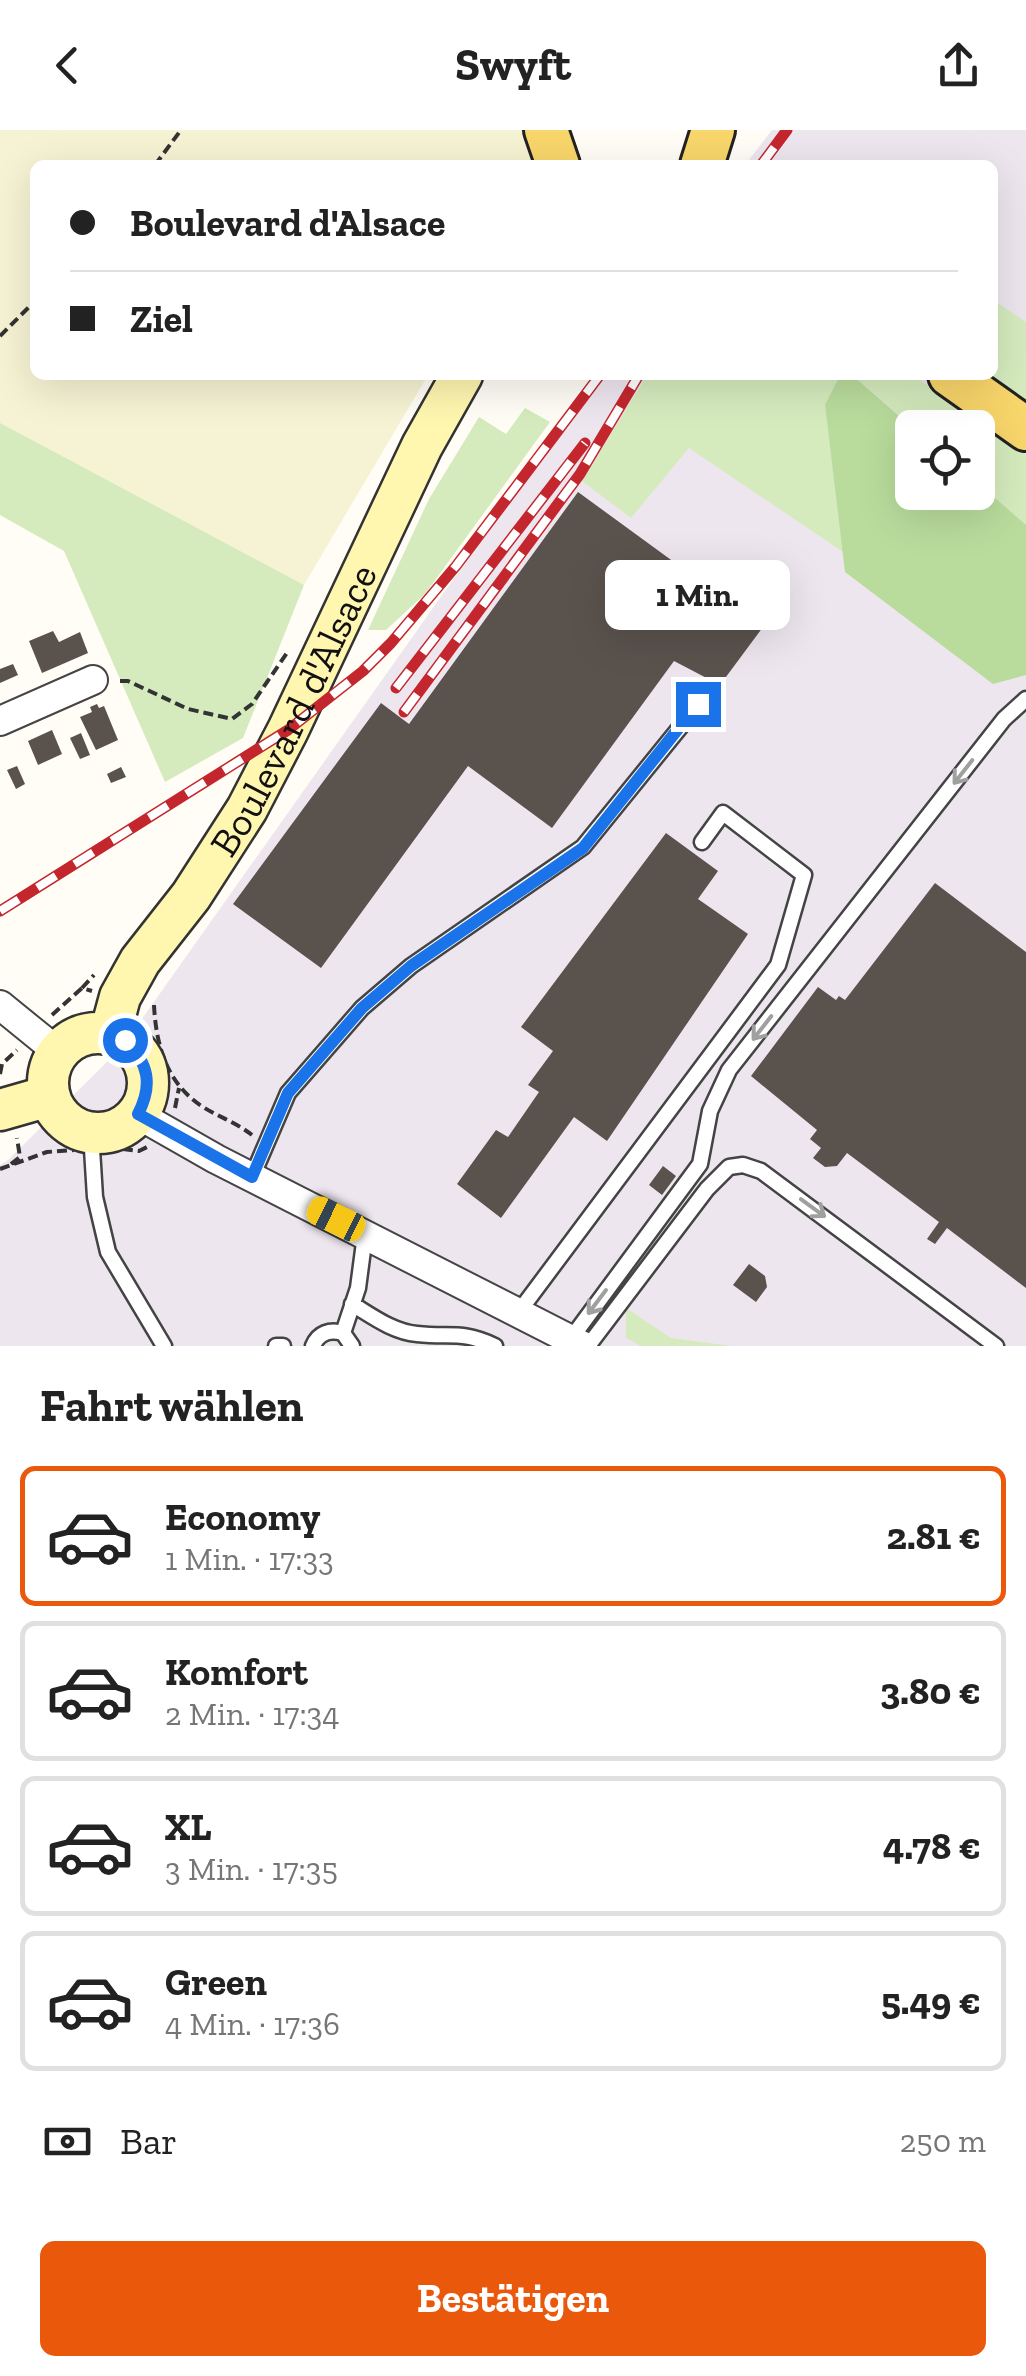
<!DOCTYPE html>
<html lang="de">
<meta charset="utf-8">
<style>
body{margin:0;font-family:"Zilla Slab",serif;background:#f2f2f2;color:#222;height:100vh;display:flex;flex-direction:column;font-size:38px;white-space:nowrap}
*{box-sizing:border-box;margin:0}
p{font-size:32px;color:#767676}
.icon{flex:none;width:55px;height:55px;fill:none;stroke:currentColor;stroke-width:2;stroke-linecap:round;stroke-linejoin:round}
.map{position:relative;height:1216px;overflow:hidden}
.side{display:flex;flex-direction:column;background:#fff;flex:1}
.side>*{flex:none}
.banner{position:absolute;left:30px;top:30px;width:968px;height:220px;border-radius:15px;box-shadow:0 10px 40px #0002;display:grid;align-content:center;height:220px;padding:0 40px;background:#fff}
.fabs{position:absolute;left:895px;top:280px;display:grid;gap:20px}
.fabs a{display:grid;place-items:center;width:100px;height:100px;border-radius:15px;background:#fff;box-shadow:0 10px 40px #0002;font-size:50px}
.end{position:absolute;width:45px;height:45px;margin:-22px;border:12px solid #1a73e8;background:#fff;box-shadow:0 0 0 5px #fff}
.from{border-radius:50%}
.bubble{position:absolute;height:70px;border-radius:15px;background:#fff;box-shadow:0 10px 40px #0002;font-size:32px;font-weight:700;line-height:70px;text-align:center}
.car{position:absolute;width:30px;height:60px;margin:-30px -15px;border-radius:12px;box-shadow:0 0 8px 2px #0007;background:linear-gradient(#f5c518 24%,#345 0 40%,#f5c518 0 76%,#345 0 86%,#f5c518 0)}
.banner b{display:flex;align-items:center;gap:35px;height:95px;font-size:38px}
.banner b+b{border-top:2px solid #e0e0e0}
.banner i{width:25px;height:25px;background:#222}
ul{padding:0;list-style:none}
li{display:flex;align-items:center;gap:30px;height:140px;margin:0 20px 15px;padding:0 20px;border:5px solid #e0e0e0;border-radius:15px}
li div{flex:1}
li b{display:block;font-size:38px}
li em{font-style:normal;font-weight:700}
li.on{border-color:#ea580c}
li>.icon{width:90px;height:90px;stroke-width:1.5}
h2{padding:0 40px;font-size:45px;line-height:120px}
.pay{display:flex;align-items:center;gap:25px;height:110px;padding:0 40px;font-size:38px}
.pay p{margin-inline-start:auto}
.cta{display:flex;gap:20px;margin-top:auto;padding:20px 40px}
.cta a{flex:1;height:115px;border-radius:15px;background:#ea580c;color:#fff;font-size:40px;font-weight:700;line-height:115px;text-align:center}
header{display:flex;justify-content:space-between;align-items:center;height:130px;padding:0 40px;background:#fff;font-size:45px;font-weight:700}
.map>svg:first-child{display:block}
.industrial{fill:#eee6ef;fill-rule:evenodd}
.farmland{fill:#f6f3d4}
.green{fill:#d5ebbd}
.forest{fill:#b9dc9c}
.building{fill:#5a524d}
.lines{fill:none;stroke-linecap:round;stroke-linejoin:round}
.service-casing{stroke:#444;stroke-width:19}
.minor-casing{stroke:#444;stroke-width:32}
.secondary-casing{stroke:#333;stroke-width:45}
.primary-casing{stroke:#222;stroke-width:48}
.path{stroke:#333;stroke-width:4;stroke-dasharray:10 5;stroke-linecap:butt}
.service{stroke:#fff;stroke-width:14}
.minor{stroke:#fff;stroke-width:28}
.secondary{stroke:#fff6b0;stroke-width:40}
.primary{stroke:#f9d66b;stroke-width:42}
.rail-casing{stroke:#c4262e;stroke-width:11}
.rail{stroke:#fff;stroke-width:8;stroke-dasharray:22;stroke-linecap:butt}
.oneway{stroke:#a0a0a0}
.route{stroke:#1a73e8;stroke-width:12}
.labels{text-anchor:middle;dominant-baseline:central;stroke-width:10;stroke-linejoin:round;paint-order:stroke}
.street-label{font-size:40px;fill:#111;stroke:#fff}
</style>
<header><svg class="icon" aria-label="back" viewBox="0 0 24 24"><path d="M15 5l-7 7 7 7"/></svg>Swyft<svg class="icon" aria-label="share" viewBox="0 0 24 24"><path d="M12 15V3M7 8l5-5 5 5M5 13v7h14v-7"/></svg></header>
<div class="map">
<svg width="1026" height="1216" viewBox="0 0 1026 1216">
<rect width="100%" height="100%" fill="#fffdf5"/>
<path class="industrial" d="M 772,0 L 1026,0 L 1026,1216 L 0,1216 L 0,1035 L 8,1030 L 122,917 L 598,245 L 992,245 L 992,35 L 745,35 ZM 912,298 L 978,298 L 978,362 L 912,362 Z"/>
<path class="farmland" d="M 0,0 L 543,0 L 535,35 L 35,35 L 35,245 L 428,245 L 304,455 L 87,346 L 0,295 Z"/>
<path class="green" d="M 993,170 L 1026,192 L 1026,281 L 978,245 L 992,245 Z
M 647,245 L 840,245 L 825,275 L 843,422 L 689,318 L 631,388 L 582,351 Z
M 852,245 L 913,245 L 1026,325 L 1026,395 L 978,353 L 978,298 L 913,297 Z
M 525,278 L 550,292 L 425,464 L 386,500 L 368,500 L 429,369 L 479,287 L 506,304 Z
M 0,293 L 304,455 L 243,608 L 165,652 L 64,421 L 0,385 Z
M 626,1178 L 671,1208 L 732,1216 L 641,1216 L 626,1208 Z"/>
<path class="forest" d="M 840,245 L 852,245 L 913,298 L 912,362 L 978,362 L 978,353 L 1026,395 L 1026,545 L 993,554 L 845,442 L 825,275 Z"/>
<path class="building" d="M 578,362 L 763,497 L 720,555 L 674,531 L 552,698 L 468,636 L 321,838 L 233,774 L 381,573 L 409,594 Z
M 53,501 L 59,512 L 80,502 L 88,523 L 42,543 L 29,511 Z
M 13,534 L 18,545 L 0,553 L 0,539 Z
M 97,574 L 99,578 L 104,576 L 118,610 L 96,620 L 80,587 L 92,582 L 90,577 Z
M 52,600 L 62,624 L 38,635 L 28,611 Z
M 81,603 L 90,625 L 80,629 L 70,608 Z
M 17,636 L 25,654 L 16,659 L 7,640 Z
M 121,637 L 126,647 L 111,653 L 107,644 Z
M 666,703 L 718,741 L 698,769 L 748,804 L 607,1011 L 574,987 L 501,1088 L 457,1054 L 496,1000 L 508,1007 L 539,962 L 528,955 L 553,921 L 521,897 Z
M 935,753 L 1026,822 L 1026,1158 L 947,1098 L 935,1114 L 927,1109 L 939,1092 L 847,1023 L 837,1036 L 825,1037 L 813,1028 L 821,1018 L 810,1009 L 817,1000 L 751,946 L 818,857 L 836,870 L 839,866 L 845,870 Z
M 663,1036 L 676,1046 L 662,1065 L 649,1055 Z
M 749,1134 L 765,1146 L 767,1157 L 756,1172 L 733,1155 Z"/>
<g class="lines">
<g class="service-casing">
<path id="service" d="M 91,1003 L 95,1067 L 108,1122 L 164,1216
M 252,1047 L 288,963 L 362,878 L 411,836 L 583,717 L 699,574
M 352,1174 C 372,1186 393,1202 417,1204 C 451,1208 461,1200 495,1216
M 518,1183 L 778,835 L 804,745 L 723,683 L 702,712
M 343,1203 L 358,1158 L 365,1105
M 570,1210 L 700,1034 L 710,981 L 729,940 L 1004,589 L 1026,569
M 276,1216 L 283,1216
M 313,1216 C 318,1203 330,1199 343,1203 L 352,1216
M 588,1216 L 707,1059 L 729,1037 L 743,1035 L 761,1041 L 996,1216"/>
</g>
<g class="minor-casing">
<path id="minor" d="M 0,591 L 93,550
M 0,875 L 58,922
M 137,984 L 216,1029 L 583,1216"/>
</g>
<g class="secondary-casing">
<g id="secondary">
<circle cx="98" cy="953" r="50"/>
<path id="s1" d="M 110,904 L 120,867 L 140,831 L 191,766 L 247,679 L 288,600 L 422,316 L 462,245"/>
<path d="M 0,980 L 49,966"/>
</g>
</g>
<g class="primary-casing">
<path id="primary" d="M 546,0 L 558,35
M 702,35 L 713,0
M 950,245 L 1026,299"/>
</g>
<path class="path" d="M 155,35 L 181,0
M 0,206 L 35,171
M 120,551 L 128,551 L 188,579 L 232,589 L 252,574 L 289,520
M 82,858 L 94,845
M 154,875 C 156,916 167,954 203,977 C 219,987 237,993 252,1005
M 52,885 L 82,858 L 92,861
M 0,944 L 2,934 L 17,920
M 175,978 L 179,958
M 108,1017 L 139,1021 L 147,1017
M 11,1034 L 20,1027 L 17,1008
M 0,1039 L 47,1022 L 74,1020"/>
<use href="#service" class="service"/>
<use href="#minor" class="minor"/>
<use href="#secondary" class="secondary"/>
<use href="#primary" class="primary"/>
<g class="rail-casing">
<path id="rail" d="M 761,35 L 787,0
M 396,558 L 585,313
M 404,582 L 580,344 L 639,245
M 0,781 L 288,600 L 363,541 L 391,513 L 456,436 L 600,245"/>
</g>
<use href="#rail" class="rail"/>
</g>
<defs><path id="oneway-shaft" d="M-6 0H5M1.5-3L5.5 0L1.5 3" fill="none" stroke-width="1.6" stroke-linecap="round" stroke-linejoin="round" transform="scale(2.5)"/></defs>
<g class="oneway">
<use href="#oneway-shaft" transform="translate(963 642) rotate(128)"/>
<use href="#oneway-shaft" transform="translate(762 898) rotate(128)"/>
<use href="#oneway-shaft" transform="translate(813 1078) rotate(36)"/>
<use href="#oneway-shaft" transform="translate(597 1172) rotate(127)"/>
</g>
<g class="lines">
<path class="route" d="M 125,910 C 149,933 153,955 138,984 L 252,1047 L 288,963 L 362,878 L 411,836 L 583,718 L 698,574"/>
</g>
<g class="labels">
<g class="street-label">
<text stroke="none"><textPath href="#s1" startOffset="375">Boulevard d'Alsace</textPath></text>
</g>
</g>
</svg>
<div class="fabs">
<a><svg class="icon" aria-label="locate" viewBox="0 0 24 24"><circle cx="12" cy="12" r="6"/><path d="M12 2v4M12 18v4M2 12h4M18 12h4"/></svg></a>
</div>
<i class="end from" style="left:125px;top:910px"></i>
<i class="end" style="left:698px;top:574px"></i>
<div class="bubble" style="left:605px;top:430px;width:185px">1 Min.</div>
<i class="car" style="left:336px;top:1089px;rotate:296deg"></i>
<div class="banner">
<b><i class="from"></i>Boulevard d'Alsace</b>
<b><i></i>Ziel</b>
</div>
</div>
<section class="side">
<h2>Fahrt wählen</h2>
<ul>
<li class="on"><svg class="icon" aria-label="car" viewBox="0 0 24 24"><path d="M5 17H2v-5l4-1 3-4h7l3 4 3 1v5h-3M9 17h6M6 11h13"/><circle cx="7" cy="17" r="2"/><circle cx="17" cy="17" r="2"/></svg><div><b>Economy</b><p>1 Min. · 17:33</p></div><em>2.81 €</em></li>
<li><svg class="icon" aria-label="car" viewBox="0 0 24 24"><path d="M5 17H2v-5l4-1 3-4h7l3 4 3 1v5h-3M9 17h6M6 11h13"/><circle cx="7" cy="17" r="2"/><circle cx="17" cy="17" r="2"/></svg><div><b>Komfort</b><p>2 Min. · 17:34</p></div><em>3.80 €</em></li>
<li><svg class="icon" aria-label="car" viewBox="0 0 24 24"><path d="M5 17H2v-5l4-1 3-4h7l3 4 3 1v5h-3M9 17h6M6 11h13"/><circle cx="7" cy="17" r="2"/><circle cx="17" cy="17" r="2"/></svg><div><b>XL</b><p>3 Min. · 17:35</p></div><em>4.78 €</em></li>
<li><svg class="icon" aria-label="car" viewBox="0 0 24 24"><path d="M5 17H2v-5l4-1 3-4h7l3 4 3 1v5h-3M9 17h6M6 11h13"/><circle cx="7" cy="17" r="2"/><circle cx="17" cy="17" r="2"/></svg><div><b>Green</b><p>4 Min. · 17:36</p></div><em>5.49 €</em></li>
</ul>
<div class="pay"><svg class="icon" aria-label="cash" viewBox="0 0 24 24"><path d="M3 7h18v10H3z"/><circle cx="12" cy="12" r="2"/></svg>Bar<p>250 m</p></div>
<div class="cta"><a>Bestätigen</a></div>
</section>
